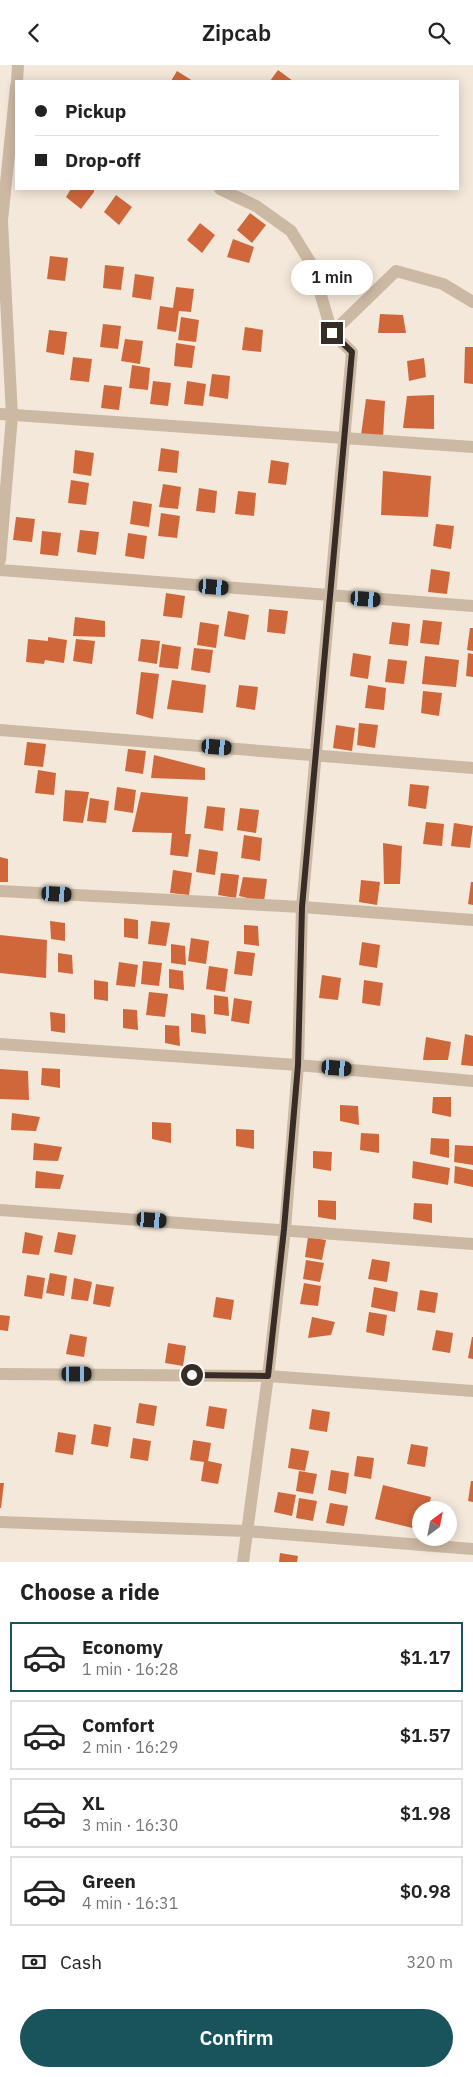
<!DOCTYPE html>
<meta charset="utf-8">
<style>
body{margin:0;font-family:"IBM Plex Sans",sans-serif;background:#f6f6f6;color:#222;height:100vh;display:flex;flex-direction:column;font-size:19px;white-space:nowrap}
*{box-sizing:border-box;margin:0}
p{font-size:16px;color:#767676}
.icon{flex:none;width:28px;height:28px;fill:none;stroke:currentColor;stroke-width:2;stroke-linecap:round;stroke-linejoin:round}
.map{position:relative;height:1497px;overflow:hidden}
.details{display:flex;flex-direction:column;background:#fff;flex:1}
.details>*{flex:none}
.top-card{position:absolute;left:15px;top:15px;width:444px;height:110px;border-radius:0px;box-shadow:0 2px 12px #0003;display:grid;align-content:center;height:110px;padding:0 20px;background:#fff}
.needle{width:32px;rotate:32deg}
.buttons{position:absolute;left:412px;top:1436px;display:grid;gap:10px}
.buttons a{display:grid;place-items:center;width:45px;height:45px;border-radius:50%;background:#fff;box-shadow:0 2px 12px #0003;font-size:25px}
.end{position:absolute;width:22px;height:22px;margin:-11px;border:6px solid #372c26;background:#fff;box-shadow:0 0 0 2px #fff}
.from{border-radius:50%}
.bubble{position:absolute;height:35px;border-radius:18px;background:#fff;box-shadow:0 2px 12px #0003;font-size:16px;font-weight:600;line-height:35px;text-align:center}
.car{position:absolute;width:15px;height:30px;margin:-15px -8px;border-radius:6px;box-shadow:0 0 4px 1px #0007;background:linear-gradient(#222 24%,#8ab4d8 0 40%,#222 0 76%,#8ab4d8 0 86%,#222 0)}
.top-card b{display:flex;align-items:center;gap:18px;height:48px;font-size:19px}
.top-card b+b{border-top:1px solid #e0e0e0}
.top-card i{width:12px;height:12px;background:#222}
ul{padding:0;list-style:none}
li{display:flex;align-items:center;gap:15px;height:70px;margin:0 10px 8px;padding:0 10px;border:2px solid #e0e0e0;border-radius:0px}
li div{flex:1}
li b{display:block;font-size:19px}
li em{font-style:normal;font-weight:600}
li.current{border-color:#19535b}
li>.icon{width:45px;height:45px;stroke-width:1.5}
h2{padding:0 20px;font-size:22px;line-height:60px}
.pay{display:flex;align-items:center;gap:12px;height:55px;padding:0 20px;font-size:19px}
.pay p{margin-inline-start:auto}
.primary-button{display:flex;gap:10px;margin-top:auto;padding:10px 20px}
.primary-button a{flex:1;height:58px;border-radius:30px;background:#19535b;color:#fff;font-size:20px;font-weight:600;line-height:58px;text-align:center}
header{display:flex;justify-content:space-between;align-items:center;height:65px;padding:0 20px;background:#fff;font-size:22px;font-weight:600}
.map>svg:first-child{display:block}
.building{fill:#cf673b}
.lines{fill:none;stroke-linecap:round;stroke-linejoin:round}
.minor{stroke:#ccb9a4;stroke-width:12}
.route{stroke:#372c26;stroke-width:6}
</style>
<header><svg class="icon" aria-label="back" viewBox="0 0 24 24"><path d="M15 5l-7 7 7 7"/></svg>Zipcab<svg class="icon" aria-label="search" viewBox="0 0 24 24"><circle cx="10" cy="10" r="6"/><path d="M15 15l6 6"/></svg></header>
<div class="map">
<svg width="473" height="1497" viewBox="0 0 473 1497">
<rect width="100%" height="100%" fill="#f3e8d9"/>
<path class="building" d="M 278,5 L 293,16 L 270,16 Z
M 177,6 L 193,16 L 171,16 Z
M 71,124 L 94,124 L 94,127 L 81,144 L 66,132 Z
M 116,130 L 132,142 L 119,160 L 104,147 Z
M 250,148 L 266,160 L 252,178 L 237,165 Z
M 200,158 L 215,170 L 202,188 L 187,175 Z
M 233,174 L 254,182 L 249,198 L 227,192 Z
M 50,191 L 68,193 L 65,216 L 47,214 Z
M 105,200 L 124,202 L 121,225 L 103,223 Z
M 135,209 L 154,212 L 151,235 L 132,232 Z
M 176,222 L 194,224 L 191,247 L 179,246 L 176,267 L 157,264 L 160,241 L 173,243 Z
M 380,249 L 403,250 L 406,268 L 378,268 Z
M 181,252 L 199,255 L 196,277 L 178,275 Z
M 103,259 L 121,261 L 118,284 L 100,282 Z
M 245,262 L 263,265 L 261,287 L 242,285 Z
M 49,265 L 67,267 L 64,290 L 46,287 Z
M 125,274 L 143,276 L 140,299 L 121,296 Z
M 176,278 L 195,281 L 192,303 L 174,301 Z
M 465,282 L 473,282 L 473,319 L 464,318 Z
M 73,292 L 92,294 L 89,317 L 70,315 Z
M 424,293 L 426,312 L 409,316 L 407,296 Z
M 132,300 L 150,303 L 148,325 L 129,323 Z
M 212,309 L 230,311 L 228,334 L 209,331 Z
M 153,316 L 171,318 L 168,341 L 150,339 Z
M 187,316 L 206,319 L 203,341 L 184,339 Z
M 104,320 L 122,322 L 119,345 L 101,343 Z
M 434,330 L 434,364 L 403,363 L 407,331 Z
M 366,334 L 385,336 L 383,373 L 361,370 Z
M 161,383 L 179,386 L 177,408 L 158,406 Z
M 75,385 L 94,388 L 91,411 L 73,408 Z
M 271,395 L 289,398 L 286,420 L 268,418 Z
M 383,406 L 431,411 L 428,452 L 381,450 Z
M 71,415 L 89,418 L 86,440 L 68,438 Z
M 163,419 L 181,422 L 178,444 L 159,442 Z
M 199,423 L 217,426 L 215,448 L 196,446 Z
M 238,426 L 256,428 L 254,451 L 235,449 Z
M 133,436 L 152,439 L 149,462 L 130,459 Z
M 161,448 L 180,451 L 177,473 L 158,471 Z
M 16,452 L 35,454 L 32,477 L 13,475 Z
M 436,459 L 454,461 L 451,484 L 433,481 Z
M 80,465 L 99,467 L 96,490 L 77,487 Z
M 42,466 L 61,468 L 58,491 L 40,489 Z
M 128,468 L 147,471 L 144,494 L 125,491 Z
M 431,504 L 450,507 L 447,529 L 428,527 Z
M 166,528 L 185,531 L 182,553 L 163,551 Z
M 269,544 L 288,546 L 285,569 L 267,567 Z
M 228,546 L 249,550 L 245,575 L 224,571 Z
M 75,552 L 105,556 L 105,572 L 73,571 Z
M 423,555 L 442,557 L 439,580 L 420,578 Z
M 200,557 L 219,560 L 216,583 L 197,580 Z
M 392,557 L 410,559 L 408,581 L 389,579 Z
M 470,563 L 473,563 L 473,586 L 467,585 Z
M 48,572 L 67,575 L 64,598 L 45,595 L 44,599 L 26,597 L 28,574 L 48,576 Z
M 76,574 L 95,576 L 92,599 L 73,596 Z
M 141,574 L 160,576 L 157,599 L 138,596 Z
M 162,579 L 181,582 L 178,604 L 159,602 Z
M 194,583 L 213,585 L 210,608 L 191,605 Z
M 353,588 L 371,591 L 368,614 L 350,611 Z
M 468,588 L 473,589 L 473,612 L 466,611 Z
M 425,591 L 459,595 L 456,622 L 422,619 Z
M 388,594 L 407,596 L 404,619 L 385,617 Z
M 141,607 L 159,609 L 153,654 L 136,649 Z
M 172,615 L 206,620 L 203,648 L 167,644 Z
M 239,620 L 258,622 L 255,645 L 236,642 Z
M 368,620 L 386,623 L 384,645 L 365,643 Z
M 423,626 L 442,628 L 439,651 L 421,648 Z
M 359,658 L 378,660 L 375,683 L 357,680 Z
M 336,660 L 355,663 L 352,686 L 333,683 Z
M 27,677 L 46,679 L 43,702 L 24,700 Z
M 128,684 L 146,686 L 143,709 L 125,706 Z
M 154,690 L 205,703 L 205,715 L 151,713 Z
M 38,705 L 56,708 L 54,730 L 35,728 Z
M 410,719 L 429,721 L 426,744 L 408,741 Z
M 117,722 L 136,725 L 133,748 L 114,745 Z
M 65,725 L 89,727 L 83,758 L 63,756 Z
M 141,727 L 188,732 L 185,769 L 191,769 L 188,792 L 170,790 L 172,768 L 132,767 Z
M 90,733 L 109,736 L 106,758 L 87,756 Z
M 207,741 L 225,743 L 223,766 L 204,763 Z
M 240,743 L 259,745 L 256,768 L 237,765 Z
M 426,757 L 444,759 L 442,781 L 423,779 Z
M 454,758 L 473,761 L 470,783 L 451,781 Z
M 244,770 L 262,773 L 260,796 L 241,793 Z
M 383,778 L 402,781 L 400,819 L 384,819 Z
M 199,784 L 218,787 L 215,810 L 196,807 Z
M 0,792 L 8,794 L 8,817 L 0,817 Z
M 173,805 L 192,808 L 189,830 L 170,828 Z
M 221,808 L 239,810 L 236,833 L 218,830 Z
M 243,812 L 267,814 L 264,837 L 239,831 Z
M 361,815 L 380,817 L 377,840 L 359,837 Z
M 471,817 L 473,817 L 473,840 L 468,839 Z
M 124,853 L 138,855 L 138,874 L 124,872 Z
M 50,856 L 65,858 L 65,876 L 51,874 Z
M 151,856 L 170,858 L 166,881 L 148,879 Z
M 244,860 L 258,861 L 259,881 L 244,879 Z
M 0,870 L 47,875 L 46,913 L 0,908 Z
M 191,873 L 209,876 L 206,899 L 188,896 Z
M 362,877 L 380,880 L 377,903 L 359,900 Z
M 171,879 L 185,881 L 186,900 L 171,898 Z
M 237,886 L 255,888 L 252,911 L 234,909 Z
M 58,888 L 72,890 L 73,909 L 58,907 Z
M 143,896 L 162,898 L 159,921 L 141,919 Z
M 119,897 L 138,900 L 135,922 L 116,920 Z
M 209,901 L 228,904 L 225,927 L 206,924 Z
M 169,904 L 183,906 L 184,925 L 169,923 Z
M 322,910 L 341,913 L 338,935 L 319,933 Z
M 94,915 L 108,917 L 108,936 L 94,934 Z
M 364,915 L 383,918 L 380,941 L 362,938 Z
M 149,927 L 168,929 L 165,952 L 146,950 Z
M 214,930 L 228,932 L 229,951 L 214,949 Z
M 234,933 L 252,936 L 249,959 L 231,956 Z
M 123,944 L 137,945 L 138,965 L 123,963 Z
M 50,947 L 65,949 L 65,968 L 51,966 Z
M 191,948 L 205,950 L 206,969 L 191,967 Z
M 165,960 L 179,961 L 180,981 L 165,978 Z
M 465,969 L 473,971 L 473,1001 L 461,1000 Z
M 426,972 L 451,977 L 448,995 L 423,995 Z
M 42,1003 L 60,1004 L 60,1023 L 41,1020 Z
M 0,1004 L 28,1006 L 29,1035 L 0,1034 Z
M 433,1032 L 451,1032 L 451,1052 L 432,1048 Z
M 340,1040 L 358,1041 L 359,1060 L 340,1056 Z
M 12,1048 L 40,1052 L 36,1066 L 11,1065 Z
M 152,1057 L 171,1058 L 171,1078 L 152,1074 Z
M 236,1064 L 254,1065 L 254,1084 L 236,1081 Z
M 361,1068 L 379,1069 L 379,1088 L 360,1085 Z
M 431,1073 L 449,1074 L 449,1093 L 430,1089 Z
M 34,1078 L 62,1082 L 58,1096 L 33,1095 Z
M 455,1080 L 473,1081 L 473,1100 L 454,1097 Z
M 313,1086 L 332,1087 L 331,1106 L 313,1103 Z
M 413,1096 L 450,1103 L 448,1120 L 412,1113 Z
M 455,1101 L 473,1105 L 473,1122 L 454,1118 Z
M 36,1106 L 64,1110 L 60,1124 L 35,1123 Z
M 318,1135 L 336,1136 L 336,1155 L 318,1152 Z
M 414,1138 L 432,1139 L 432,1158 L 413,1154 Z
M 25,1167 L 43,1171 L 39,1190 L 22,1188 Z
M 58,1167 L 76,1170 L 72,1190 L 54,1187 Z
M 308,1172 L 326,1175 L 322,1195 L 305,1192 Z
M 372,1194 L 390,1197 L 387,1217 L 368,1214 Z
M 306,1195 L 324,1198 L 320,1217 L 303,1214 Z
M 50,1208 L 67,1211 L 64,1231 L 46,1228 Z
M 27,1210 L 45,1213 L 42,1234 L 24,1231 Z
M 74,1213 L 92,1217 L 88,1236 L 71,1234 Z
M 304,1218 L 321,1221 L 318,1241 L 300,1239 Z
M 96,1219 L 114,1222 L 110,1242 L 93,1239 Z
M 374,1222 L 398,1227 L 395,1247 L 371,1242 Z
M 420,1225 L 438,1228 L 435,1248 L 417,1245 Z
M 216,1232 L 234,1235 L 231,1255 L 213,1252 Z
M 369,1247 L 387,1250 L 384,1271 L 366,1267 Z
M 0,1250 L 10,1251 L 8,1266 L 0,1265 Z
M 312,1252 L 335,1257 L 331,1270 L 308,1273 Z
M 436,1265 L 453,1268 L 450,1288 L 432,1285 Z
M 70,1269 L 87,1272 L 84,1292 L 66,1289 Z
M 472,1272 L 473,1272 L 473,1294 L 468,1293 Z
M 168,1278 L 186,1281 L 183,1301 L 165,1298 Z
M 139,1338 L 157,1341 L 154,1361 L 136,1358 Z
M 209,1341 L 227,1344 L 224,1364 L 206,1361 Z
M 312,1344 L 330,1347 L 327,1367 L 309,1364 Z
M 94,1359 L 111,1362 L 108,1382 L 91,1379 Z
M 58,1367 L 76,1370 L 73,1390 L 55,1387 Z
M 133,1373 L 151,1376 L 148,1396 L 130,1393 Z
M 193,1375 L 211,1378 L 208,1396 L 222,1399 L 218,1419 L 201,1416 L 204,1397 L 190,1395 Z
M 411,1379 L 428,1382 L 425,1402 L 407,1399 Z
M 291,1383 L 309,1386 L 305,1406 L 288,1403 Z
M 357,1391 L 374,1393 L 371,1414 L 354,1411 Z
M 331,1405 L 349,1408 L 346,1429 L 328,1425 Z
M 299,1406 L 317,1409 L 313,1429 L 296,1426 Z
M 471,1416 L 473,1416 L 473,1437 L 468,1436 Z
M 0,1418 L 4,1418 L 1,1443 L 0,1443 Z
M 383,1420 L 431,1432 L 428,1445 L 421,1445 L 421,1465 L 375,1454 Z
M 278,1427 L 296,1430 L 292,1451 L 274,1447 Z
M 299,1433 L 317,1436 L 313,1456 L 296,1453 Z
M 330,1438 L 348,1441 L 344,1461 L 326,1458 Z
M 280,1488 L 298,1491 L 297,1497 L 279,1497 Z"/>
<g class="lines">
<path class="minor" d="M 17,16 L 18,0
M 220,124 L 256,141 L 291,166 L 312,200 L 332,268 L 352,287 L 302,842 L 298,1000 L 285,1164 L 268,1311 L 243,1497
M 0,156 L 2,156 L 12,351 L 0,495
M 2,156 L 16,21
M 332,268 L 396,206 L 443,219 L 473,237
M 0,349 L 473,382
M 0,505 L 473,541
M 0,665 L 473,703
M 0,826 L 302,842 L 473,855
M 0,979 L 298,1000 L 473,1016
M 0,1145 L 473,1179
M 0,1309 L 268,1311 L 473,1326
M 0,1457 L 246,1466 L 473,1484"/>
</g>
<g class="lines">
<path class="route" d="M 192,1310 L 268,1311 L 284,1164 L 298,1000 L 302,842 L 352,287 L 332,268"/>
</g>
</svg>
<div class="buttons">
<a><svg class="needle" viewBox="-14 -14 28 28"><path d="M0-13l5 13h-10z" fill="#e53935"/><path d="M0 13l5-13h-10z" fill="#767676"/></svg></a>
</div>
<i class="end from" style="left:192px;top:1310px"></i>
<i class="end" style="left:332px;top:268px"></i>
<div class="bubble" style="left:291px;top:195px;width:82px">1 min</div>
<i class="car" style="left:214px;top:522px;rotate:95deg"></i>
<i class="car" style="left:366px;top:534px;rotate:94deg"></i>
<i class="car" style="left:217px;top:682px;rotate:95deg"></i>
<i class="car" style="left:57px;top:829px;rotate:93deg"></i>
<i class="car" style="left:337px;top:1003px;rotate:95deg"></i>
<i class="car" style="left:152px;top:1155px;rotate:94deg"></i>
<i class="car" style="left:77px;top:1309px;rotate:90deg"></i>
<div class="top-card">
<b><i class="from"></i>Pickup</b>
<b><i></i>Drop-off</b>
</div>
</div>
<section class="details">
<h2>Choose a ride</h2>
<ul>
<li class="current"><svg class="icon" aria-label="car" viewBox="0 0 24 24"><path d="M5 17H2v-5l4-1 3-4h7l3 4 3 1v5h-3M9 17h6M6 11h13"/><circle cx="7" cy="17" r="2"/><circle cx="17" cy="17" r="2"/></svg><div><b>Economy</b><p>1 min · 16:28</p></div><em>$1.17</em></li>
<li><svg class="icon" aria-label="car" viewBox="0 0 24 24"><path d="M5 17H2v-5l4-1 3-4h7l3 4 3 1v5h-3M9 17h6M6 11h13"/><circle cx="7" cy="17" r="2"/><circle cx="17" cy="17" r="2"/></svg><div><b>Comfort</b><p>2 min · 16:29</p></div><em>$1.57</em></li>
<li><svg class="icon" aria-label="car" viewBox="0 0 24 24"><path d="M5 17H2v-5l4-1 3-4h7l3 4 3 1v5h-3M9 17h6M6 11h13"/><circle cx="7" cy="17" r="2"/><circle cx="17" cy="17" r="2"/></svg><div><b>XL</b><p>3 min · 16:30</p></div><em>$1.98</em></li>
<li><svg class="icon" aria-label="car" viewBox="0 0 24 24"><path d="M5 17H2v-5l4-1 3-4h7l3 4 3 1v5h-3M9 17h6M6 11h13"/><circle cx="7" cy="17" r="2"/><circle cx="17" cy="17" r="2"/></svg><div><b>Green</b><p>4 min · 16:31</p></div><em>$0.98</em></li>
</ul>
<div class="pay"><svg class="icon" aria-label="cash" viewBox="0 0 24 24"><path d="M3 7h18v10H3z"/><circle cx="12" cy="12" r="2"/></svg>Cash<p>320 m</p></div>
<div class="primary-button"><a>Confirm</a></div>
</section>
